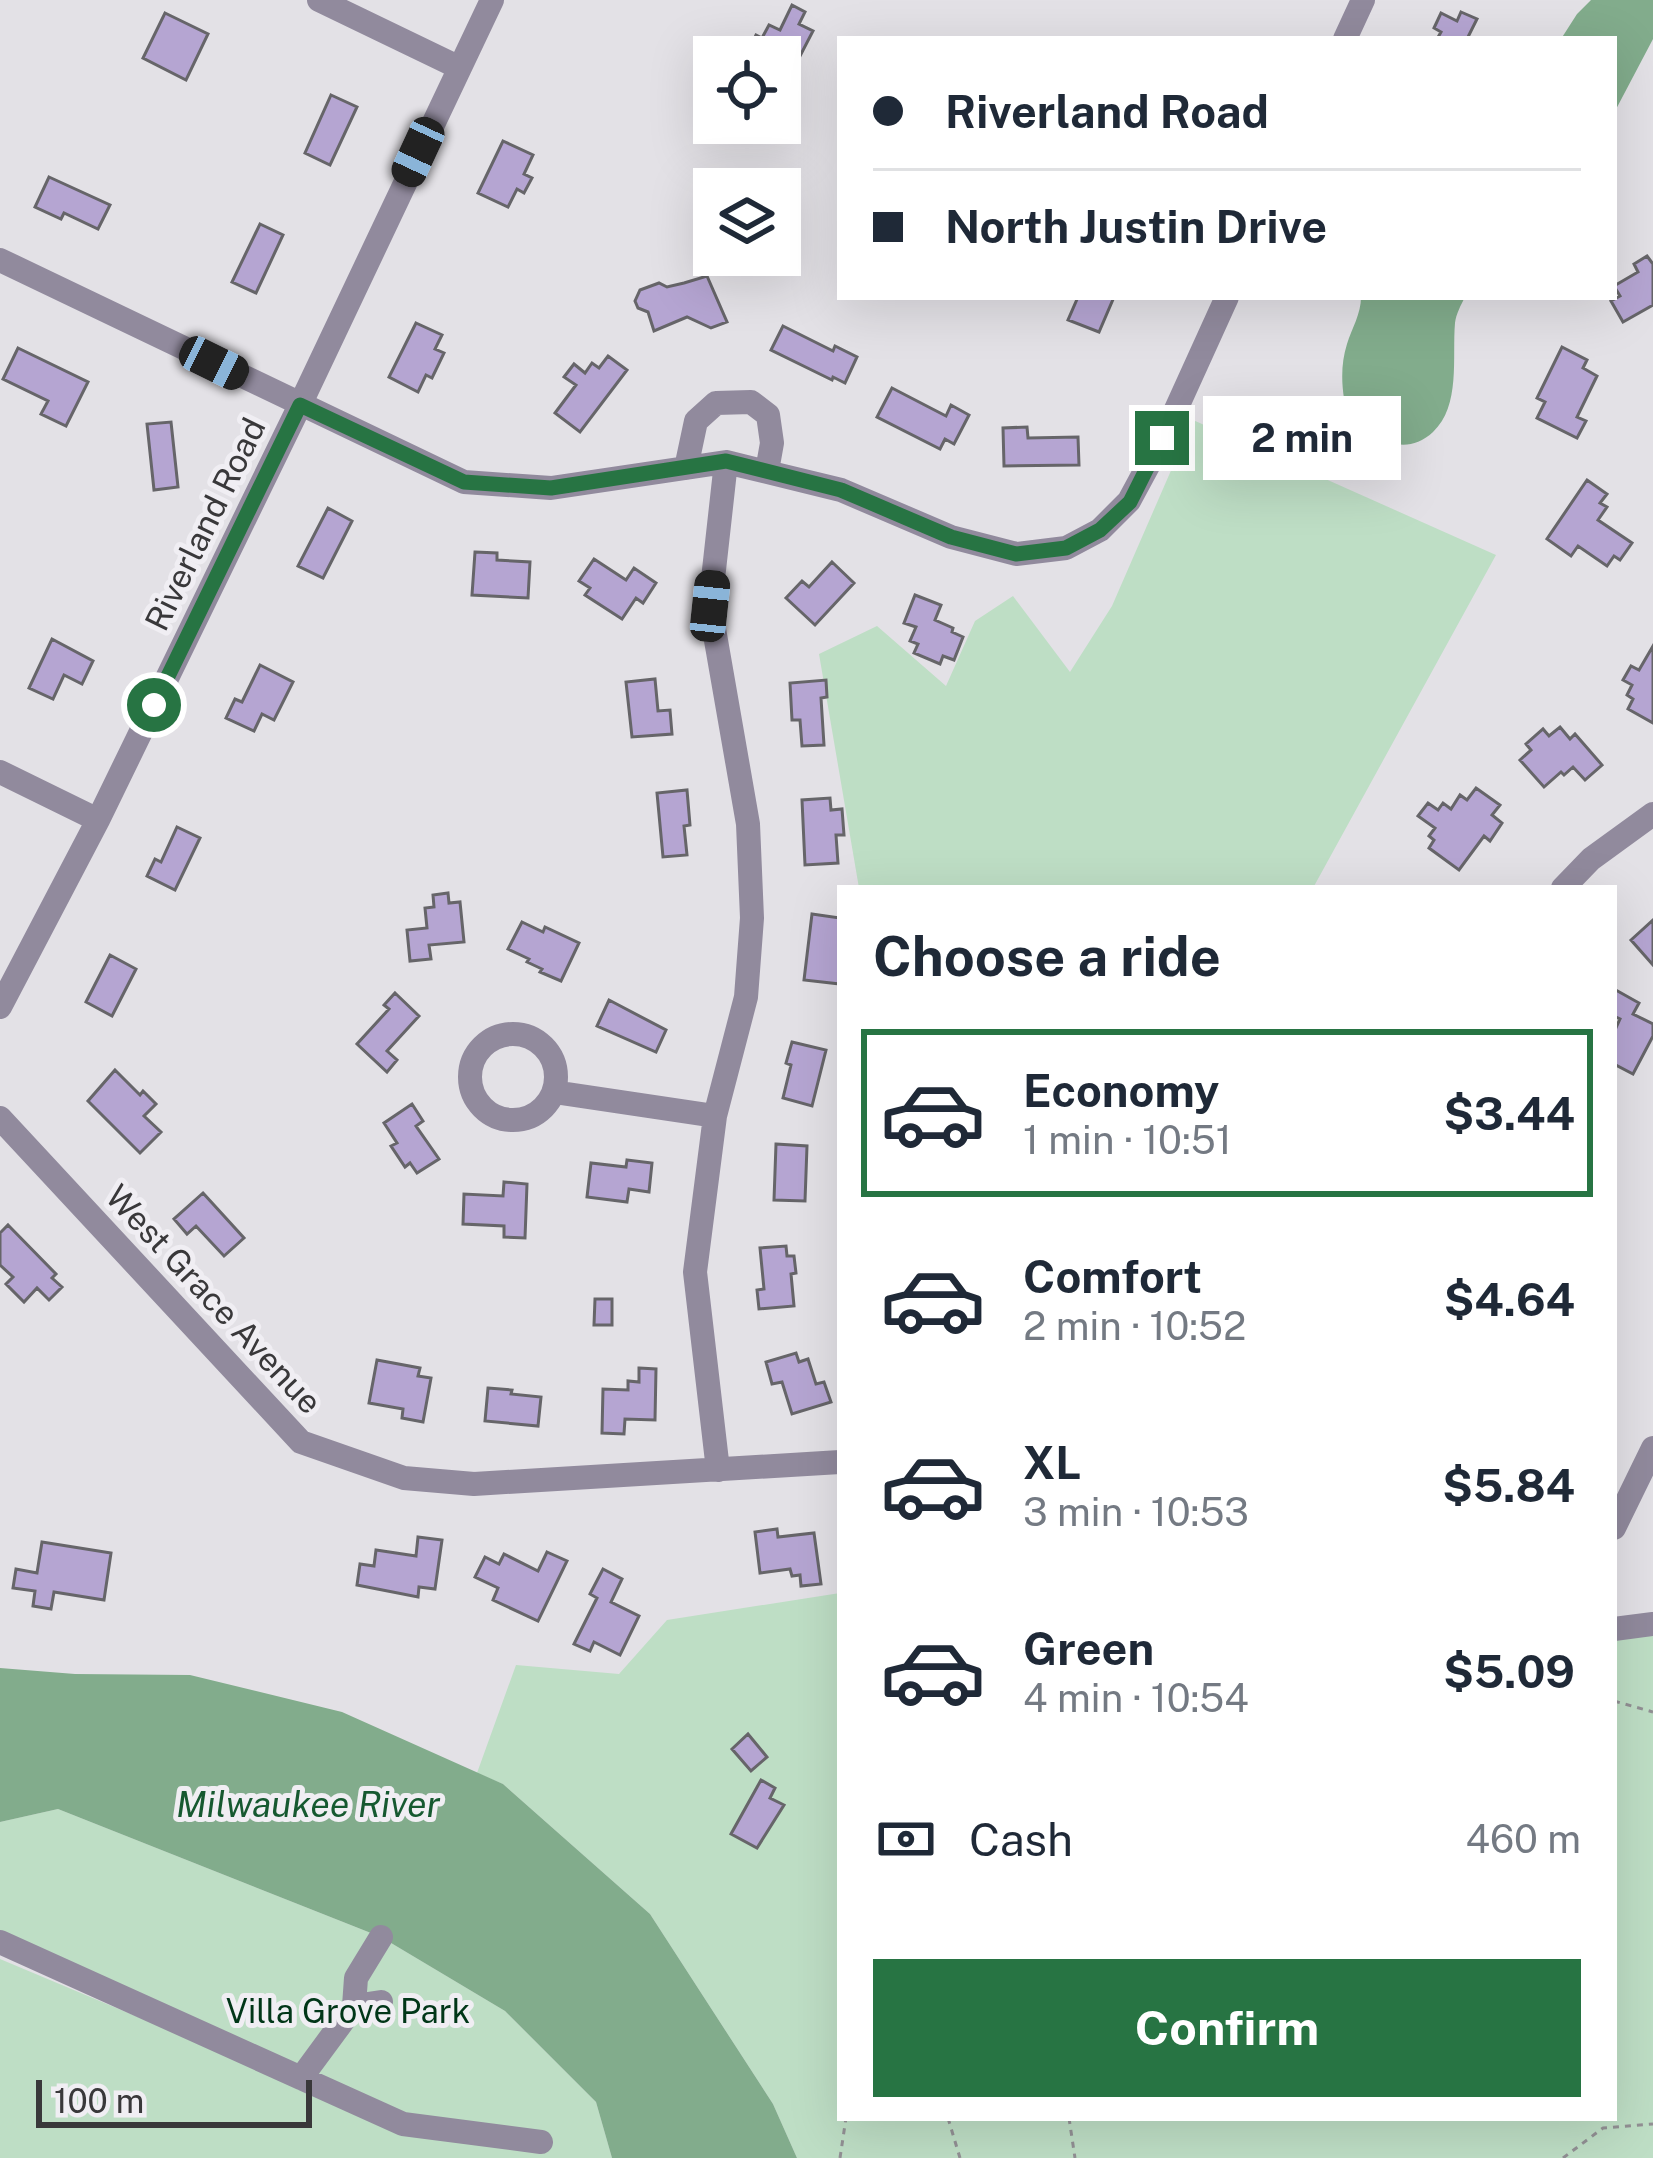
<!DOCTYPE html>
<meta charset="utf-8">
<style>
body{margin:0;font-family:"Public Sans",sans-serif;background:#f6f6f7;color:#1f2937;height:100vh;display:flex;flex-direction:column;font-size:45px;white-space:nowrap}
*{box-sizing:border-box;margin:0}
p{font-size:39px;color:#747a83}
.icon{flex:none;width:66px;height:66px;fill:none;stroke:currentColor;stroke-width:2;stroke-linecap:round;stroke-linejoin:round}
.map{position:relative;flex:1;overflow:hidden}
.panel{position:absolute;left:837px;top:885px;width:780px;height:1236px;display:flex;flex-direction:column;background:#fff;border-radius:0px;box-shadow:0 12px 48px #0002}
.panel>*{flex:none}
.guide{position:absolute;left:837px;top:36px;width:780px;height:264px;border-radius:0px;box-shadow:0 12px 48px #0002;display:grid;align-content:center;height:264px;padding:0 36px;background:#fff}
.buttons{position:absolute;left:693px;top:36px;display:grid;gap:24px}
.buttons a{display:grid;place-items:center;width:108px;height:108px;border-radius:0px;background:#fff;box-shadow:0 12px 48px #0002;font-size:60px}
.scale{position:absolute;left:36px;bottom:30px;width:276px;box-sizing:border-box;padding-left:12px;border:6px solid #39383a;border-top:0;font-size:33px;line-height:42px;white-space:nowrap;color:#39383a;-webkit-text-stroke:9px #f0eef3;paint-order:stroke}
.end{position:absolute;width:54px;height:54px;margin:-27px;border:15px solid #277443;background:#fff;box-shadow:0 0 0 6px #fff}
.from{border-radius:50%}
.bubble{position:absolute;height:84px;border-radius:0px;background:#fff;box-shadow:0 12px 48px #0002;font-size:39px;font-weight:700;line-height:84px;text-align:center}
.car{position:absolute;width:36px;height:72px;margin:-36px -18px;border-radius:15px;box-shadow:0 0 9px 3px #0007;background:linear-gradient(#222 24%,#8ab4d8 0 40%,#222 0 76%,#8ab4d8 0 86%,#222 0)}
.guide b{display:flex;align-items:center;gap:42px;height:114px;font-size:45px}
.guide b+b{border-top:3px solid #e0e1e3}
.guide i{width:30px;height:30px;background:#1f2937}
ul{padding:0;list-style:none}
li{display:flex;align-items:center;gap:36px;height:168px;margin:0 24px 18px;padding:0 12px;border:6px solid transparent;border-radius:0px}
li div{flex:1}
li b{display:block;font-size:45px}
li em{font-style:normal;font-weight:700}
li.selected{border-color:#277443}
li>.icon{width:108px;height:108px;stroke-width:1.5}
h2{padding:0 36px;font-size:54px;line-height:144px}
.pay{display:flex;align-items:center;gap:30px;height:132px;padding:0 36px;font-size:45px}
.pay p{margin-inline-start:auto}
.primary-button{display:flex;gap:24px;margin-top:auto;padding:24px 36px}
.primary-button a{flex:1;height:138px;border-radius:0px;background:#277443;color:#fff;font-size:48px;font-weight:700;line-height:138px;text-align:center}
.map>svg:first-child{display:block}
.green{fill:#bedec5}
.water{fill:#82ac8c}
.building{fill:#b5a5d2;stroke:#666569;stroke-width:3}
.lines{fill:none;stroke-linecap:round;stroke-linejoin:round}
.path{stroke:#929094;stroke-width:3;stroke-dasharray:6 6;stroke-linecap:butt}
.minor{stroke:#918a9d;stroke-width:24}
.route{stroke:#277443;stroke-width:15}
.labels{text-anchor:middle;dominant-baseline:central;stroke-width:10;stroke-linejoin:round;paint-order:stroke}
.street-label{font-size:33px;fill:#39383a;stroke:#f0eef3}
.park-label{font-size:33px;fill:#013618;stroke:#f0eef3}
.water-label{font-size:36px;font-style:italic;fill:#165930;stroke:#f0eef3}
</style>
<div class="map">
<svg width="1653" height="2158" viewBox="0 0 1653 2158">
<rect width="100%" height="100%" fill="#e3e1e6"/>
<path class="green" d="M 1193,420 L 1496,555 L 1313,888 L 859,888 L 819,654 L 877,626 L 946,686 L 975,621 L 1013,596 L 1070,672 L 1112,606 Z
M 840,1593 L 840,2118 L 1614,2118 L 1614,1629 L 1653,1624 L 1653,2158 L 797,2158 L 773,2104 L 650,1914 L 503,1784 L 477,1773 L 516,1665 L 619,1674 L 667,1620 Z
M 58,1809 L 381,1937 L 505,2011 L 596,2102 L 612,2158 L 0,2158 L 0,1959 L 428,2139 L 0,1942 L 0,1822 Z"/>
<path class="water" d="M 1591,0 L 1653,0 L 1653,39 L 1614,113 L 1614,39 L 1561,39 L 1577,14 Z
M 1361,297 L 1465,297 C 1461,305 1456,314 1455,323 C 1452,357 1461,406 1433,432 C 1405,458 1377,439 1349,421 C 1342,396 1339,369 1347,344 C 1352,328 1361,314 1361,297 Z
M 0,1668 L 75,1674 L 190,1675 L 342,1712 L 503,1784 L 650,1914 L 773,2104 L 797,2158 L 612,2158 L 596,2102 L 505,2011 L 381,1937 L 58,1809 L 0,1822 Z"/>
<path class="building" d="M 792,5 L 805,12 L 799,24 L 813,31 L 799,58 L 782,50 L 778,57 L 745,57 L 756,35 L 762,38 L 769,25 L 780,30 Z
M 1461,12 L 1477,19 L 1467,39 L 1437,39 L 1441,32 L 1434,28 L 1441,13 L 1457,21 Z
M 165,13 L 208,34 L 186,80 L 143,58 Z
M 331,95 L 357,107 L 330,165 L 305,153 Z
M 503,141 L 533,155 L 524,174 L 532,178 L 524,193 L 517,189 L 508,207 L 478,193 Z
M 49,177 L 110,205 L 98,229 L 64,213 L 61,219 L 35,207 Z
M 260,224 L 283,235 L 256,293 L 232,282 Z
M 1647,256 L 1653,264 L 1653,305 L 1623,322 L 1611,301 L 1620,296 L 1614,286 L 1638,272 L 1634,264 Z
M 707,276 L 727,322 L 711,328 L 687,317 L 654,331 L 648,312 L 638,308 L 635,301 L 640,290 L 659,283 L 667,287 L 684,283 Z
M 1078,297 L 1114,297 L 1099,332 L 1068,320 Z
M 416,323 L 442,335 L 435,349 L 444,353 L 432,378 L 426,375 L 418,392 L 389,377 Z
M 783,326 L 833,351 L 835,346 L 857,357 L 845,383 L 833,377 L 832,380 L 771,350 Z
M 1562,347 L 1587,360 L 1583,368 L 1597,376 L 1577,417 L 1586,421 L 1577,438 L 1537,418 L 1545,402 L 1537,398 Z
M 18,348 L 88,382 L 66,426 L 41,414 L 48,401 L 3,379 Z
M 608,356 L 627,370 L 580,432 L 555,413 L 576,385 L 564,377 L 574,364 L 585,373 L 592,363 L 599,368 Z
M 892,388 L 946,416 L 951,405 L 969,415 L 954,444 L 945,439 L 940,449 L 877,417 Z
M 171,422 L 178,487 L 154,490 L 147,424 Z
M 1027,427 L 1028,438 L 1078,437 L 1079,465 L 1004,466 L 1003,428 Z
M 1587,480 L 1607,494 L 1600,503 L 1607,507 L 1598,520 L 1632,543 L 1620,560 L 1614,556 L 1607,566 L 1578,546 L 1571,556 L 1547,539 Z
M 328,508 L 352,521 L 323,578 L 298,566 Z
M 475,552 L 497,553 L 497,560 L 530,562 L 528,598 L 472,595 Z
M 594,559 L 626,580 L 634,568 L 656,583 L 643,603 L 636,598 L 622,619 L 585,595 L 590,588 L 579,581 Z
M 832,562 L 854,583 L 815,625 L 786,598 L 802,581 L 809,587 Z
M 915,595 L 941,605 L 935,620 L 953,628 L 952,632 L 963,637 L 954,660 L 943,656 L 940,664 L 914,653 L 918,644 L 910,641 L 916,627 L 904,623 Z
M 52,639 L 93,661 L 82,684 L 64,675 L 53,699 L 29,688 Z
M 1653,646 L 1653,723 L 1628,709 L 1633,699 L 1627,695 L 1632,685 L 1623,680 L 1631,666 L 1639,670 Z
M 260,665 L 293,682 L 274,720 L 262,714 L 254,731 L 226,718 L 235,699 L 242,702 Z
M 655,679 L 658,711 L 670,710 L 672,734 L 632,737 L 626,682 Z
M 826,680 L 827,697 L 821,698 L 824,745 L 802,746 L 800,720 L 792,720 L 790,683 Z
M 1560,727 L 1570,739 L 1575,734 L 1602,765 L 1585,780 L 1573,767 L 1564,775 L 1561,772 L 1544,787 L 1520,760 L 1531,750 L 1526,744 L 1543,729 L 1549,736 Z
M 1476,788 L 1500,805 L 1492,815 L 1502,823 L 1490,841 L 1484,836 L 1459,870 L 1429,848 L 1434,840 L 1429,836 L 1435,828 L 1418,816 L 1428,803 L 1438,810 L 1443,803 L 1451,809 L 1460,795 L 1467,800 Z
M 687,790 L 690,825 L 684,826 L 687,855 L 663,857 L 657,793 Z
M 830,798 L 831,810 L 842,809 L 844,835 L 836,835 L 838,863 L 805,865 L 802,800 Z
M 177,827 L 200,838 L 175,890 L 147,876 L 155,859 L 161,862 Z
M 448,893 L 449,903 L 460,902 L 464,942 L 429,945 L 431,959 L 410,961 L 407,930 L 427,928 L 425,908 L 434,907 L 433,895 Z
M 812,914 L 840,918 L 840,984 L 804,980 Z
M 1653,920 L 1653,965 L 1631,940 Z
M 522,922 L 543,932 L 545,927 L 579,943 L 561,981 L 540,972 L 542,969 L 527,962 L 529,959 L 508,949 Z
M 110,955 L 136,969 L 112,1016 L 86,1002 Z
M 1614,989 L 1639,1003 L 1633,1014 L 1653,1024 L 1653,1036 L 1633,1074 L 1614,1064 L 1614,1032 L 1620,1019 L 1614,1016 Z
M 395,993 L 419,1016 L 387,1051 L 397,1060 L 387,1072 L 357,1044 L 389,1009 L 384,1005 Z
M 609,1000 L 666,1030 L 656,1052 L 597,1026 Z
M 792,1042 L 826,1050 L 812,1106 L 783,1098 L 791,1065 L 786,1063 Z
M 115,1070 L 140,1095 L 143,1091 L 156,1104 L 144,1116 L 161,1132 L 140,1153 L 88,1101 Z
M 412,1104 L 423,1121 L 416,1126 L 439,1159 L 417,1173 L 410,1163 L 405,1167 L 391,1146 L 397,1143 L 384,1123 Z
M 776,1144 L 807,1146 L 805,1201 L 774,1200 Z
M 627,1160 L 652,1163 L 649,1192 L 629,1189 L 627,1202 L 587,1197 L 591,1163 L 626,1167 Z
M 504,1182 L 527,1184 L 525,1238 L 504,1237 L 504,1226 L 463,1224 L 464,1194 L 503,1196 Z
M 203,1193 L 244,1238 L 224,1256 L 196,1226 L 187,1234 L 174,1219 Z
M 8,1225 L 56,1274 L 52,1278 L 62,1287 L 49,1300 L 37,1288 L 24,1302 L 6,1284 L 13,1277 L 0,1265 L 0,1233 Z
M 786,1246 L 787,1256 L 794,1256 L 796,1273 L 791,1274 L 794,1306 L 759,1309 L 757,1290 L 764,1289 L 760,1248 Z
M 595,1299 L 612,1299 L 612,1325 L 594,1325 Z
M 796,1353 L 799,1362 L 808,1359 L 816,1384 L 824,1382 L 831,1402 L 792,1414 L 782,1382 L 772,1384 L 766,1362 Z
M 377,1360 L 420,1368 L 418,1376 L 431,1378 L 423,1422 L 402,1418 L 403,1409 L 369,1403 Z
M 639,1368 L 656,1369 L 655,1420 L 625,1419 L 624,1434 L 602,1433 L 603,1389 L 628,1390 L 628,1381 L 639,1382 Z
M 488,1388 L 512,1390 L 511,1394 L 541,1397 L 538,1426 L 485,1421 Z
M 777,1529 L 778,1537 L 814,1533 L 821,1584 L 801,1586 L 800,1575 L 792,1576 L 790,1569 L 760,1573 L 755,1532 Z
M 418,1537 L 442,1540 L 435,1589 L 419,1587 L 418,1597 L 357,1585 L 360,1564 L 374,1566 L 376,1550 L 416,1556 Z
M 42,1542 L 111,1553 L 104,1600 L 54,1592 L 51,1609 L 33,1606 L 35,1591 L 13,1588 L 16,1569 L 37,1573 Z
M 547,1552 L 567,1561 L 538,1621 L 493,1600 L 498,1588 L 475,1577 L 485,1557 L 499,1564 L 504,1554 L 538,1571 Z
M 603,1569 L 622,1579 L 611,1602 L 639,1616 L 620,1655 L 594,1642 L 590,1651 L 574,1644 L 597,1598 L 590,1594 Z
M 748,1734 L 767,1757 L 751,1771 L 732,1749 Z
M 761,1780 L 775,1788 L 770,1798 L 784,1805 L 757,1848 L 731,1834 Z"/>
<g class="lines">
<path class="path" d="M 1614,1701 L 1653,1712
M 948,2118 L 960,2158
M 1069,2118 L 1075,2158
M 840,2158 L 846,2118
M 1563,2158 L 1603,2128 L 1653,2124"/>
<path class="minor" d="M 319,0 L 458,67
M 1345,39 L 1363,0
M 0,260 L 464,482 L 551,488 L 726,462 L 841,490 L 951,537 L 1016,554 L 1066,548 L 1100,530 L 1129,501 L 1163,438 L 1227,297
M 686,468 L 696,421 L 716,403 L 751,402 L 768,415 L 772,443 L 767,471
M 0,772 L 98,820
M 1563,888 L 1591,859 L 1653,814
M 0,1007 L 98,820 L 300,405 L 492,0
M470 1077a43 43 0 1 1 86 0a43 43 0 1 1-86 0Z
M 554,1092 L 715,1116
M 0,1118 L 301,1442 L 404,1478 L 474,1484 L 840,1462
M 718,1470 L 695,1272 L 715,1116 L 746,997 L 752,918 L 748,824 L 710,606 L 726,462
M 1614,1528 L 1653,1448
M 1614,1629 L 1653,1624
M 0,1942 L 403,2124 L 541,2142
M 354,2006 L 356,1978 L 381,1937
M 301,2078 L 354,2006 L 381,2002"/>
</g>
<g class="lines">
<path class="route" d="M 154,705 L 300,405 L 464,482 L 551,488 L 726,461 L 841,490 L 951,537 L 1016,554 L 1066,548 L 1100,530 L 1130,502 L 1162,438"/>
</g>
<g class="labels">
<g class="street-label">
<text transform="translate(205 524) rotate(-64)">Riverland Road</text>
<text transform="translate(214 1299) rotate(47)">West Grace Avenue</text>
</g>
<g class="park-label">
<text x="348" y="2011">Villa Grove Park</text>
</g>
<g class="water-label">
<text x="308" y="1804">Milwaukee River</text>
</g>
</g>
</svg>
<div class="buttons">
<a><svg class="icon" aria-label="locate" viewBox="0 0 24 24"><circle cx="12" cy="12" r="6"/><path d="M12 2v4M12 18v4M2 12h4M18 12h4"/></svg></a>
<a><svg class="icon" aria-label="layers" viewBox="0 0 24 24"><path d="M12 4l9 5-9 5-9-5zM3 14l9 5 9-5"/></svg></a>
</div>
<div class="scale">100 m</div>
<i class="end from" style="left:154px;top:705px"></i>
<i class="end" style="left:1162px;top:438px"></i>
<div class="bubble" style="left:1203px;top:396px;width:198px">2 min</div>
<i class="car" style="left:418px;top:152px;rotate:205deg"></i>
<i class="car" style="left:214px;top:363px;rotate:116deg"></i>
<i class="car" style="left:710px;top:606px;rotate:6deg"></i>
<div class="guide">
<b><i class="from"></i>Riverland Road</b>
<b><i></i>North Justin Drive</b>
</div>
<section class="panel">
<h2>Choose a ride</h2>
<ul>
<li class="selected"><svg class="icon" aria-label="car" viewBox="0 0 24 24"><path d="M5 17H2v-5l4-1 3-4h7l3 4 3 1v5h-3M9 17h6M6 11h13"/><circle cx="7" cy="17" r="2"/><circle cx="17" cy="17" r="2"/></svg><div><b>Economy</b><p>1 min · 10:51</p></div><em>$3.44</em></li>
<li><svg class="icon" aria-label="car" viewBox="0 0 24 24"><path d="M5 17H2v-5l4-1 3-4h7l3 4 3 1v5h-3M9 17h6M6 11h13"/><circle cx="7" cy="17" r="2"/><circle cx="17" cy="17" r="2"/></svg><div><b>Comfort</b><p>2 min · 10:52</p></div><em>$4.64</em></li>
<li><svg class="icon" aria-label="car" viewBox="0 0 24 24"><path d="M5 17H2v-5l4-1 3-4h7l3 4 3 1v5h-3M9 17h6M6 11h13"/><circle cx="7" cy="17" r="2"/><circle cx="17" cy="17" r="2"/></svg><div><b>XL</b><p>3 min · 10:53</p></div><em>$5.84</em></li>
<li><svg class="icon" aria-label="car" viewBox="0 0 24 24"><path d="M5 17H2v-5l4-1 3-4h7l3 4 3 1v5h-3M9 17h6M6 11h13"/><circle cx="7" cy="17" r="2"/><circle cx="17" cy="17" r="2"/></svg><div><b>Green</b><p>4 min · 10:54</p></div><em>$5.09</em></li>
</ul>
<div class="pay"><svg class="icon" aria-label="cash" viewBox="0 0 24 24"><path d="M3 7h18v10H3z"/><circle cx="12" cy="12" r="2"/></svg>Cash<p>460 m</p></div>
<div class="primary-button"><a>Confirm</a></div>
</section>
</div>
